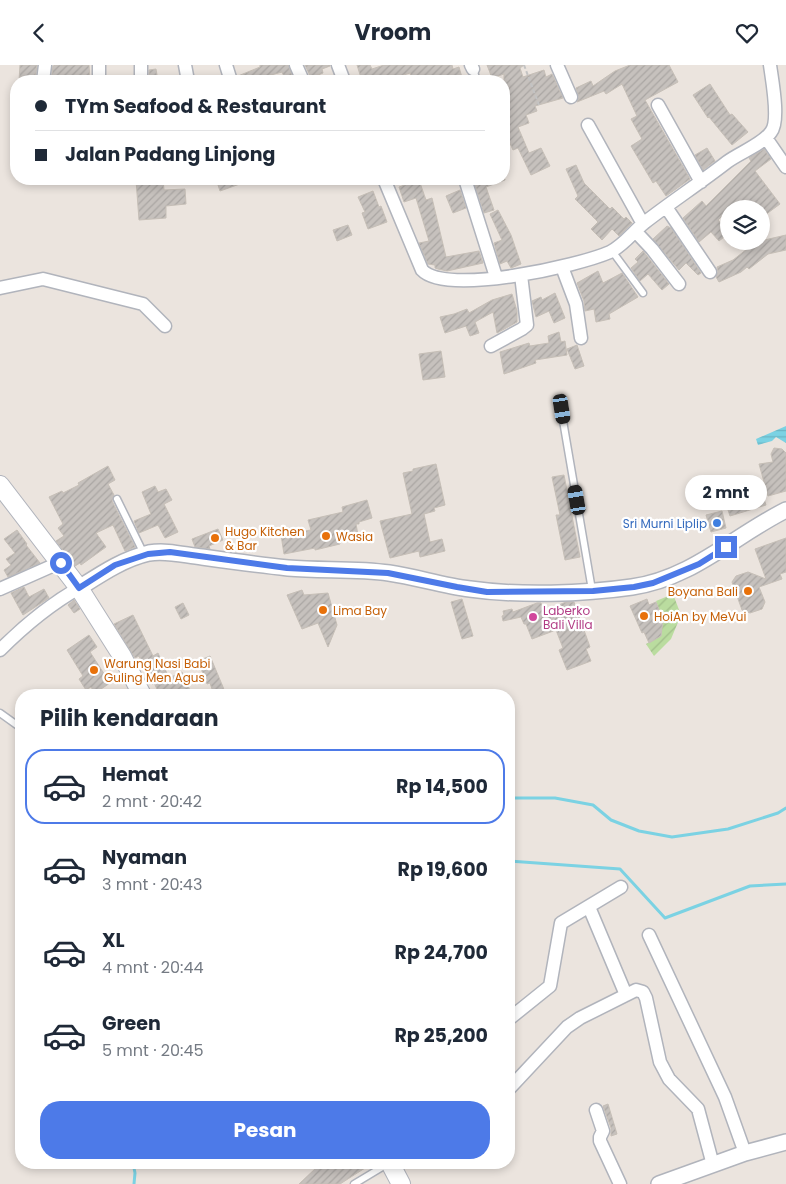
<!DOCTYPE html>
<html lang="id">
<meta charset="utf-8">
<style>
body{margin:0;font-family:Poppins,sans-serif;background:#f2f2f3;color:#1f2937;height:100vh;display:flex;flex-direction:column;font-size:19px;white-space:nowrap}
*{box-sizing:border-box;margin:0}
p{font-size:16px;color:#747a83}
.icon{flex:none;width:28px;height:28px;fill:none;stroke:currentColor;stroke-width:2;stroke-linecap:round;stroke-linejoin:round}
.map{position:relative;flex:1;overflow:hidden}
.drawer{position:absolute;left:15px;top:624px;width:500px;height:480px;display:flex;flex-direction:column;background:#fff;border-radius:20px;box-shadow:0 2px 8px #0003}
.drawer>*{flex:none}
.banner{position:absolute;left:10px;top:10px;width:500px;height:110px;border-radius:20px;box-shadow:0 2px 8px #0003;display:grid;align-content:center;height:110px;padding:0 25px;background:#fff}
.fabs{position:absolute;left:720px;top:135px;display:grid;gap:10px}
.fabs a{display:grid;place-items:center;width:50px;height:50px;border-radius:50%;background:#fff;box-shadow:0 2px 8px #0003;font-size:25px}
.end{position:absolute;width:22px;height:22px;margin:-11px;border:6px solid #4d7ae8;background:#fff;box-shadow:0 0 0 2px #fff}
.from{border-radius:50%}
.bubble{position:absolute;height:35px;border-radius:18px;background:#fff;box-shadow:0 2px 8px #0003;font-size:16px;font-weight:700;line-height:35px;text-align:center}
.car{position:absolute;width:15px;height:30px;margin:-15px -8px;border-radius:6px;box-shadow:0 0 4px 1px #0007;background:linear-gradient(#222 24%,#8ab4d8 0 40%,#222 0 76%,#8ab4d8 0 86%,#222 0)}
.banner b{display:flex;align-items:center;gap:18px;height:48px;font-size:19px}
.banner b+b{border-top:1px solid #e0e1e3}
.banner i{width:12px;height:12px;background:#1f2937}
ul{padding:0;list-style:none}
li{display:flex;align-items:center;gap:15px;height:75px;margin:0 10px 8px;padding:0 15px;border:2px solid transparent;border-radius:20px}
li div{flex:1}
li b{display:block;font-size:19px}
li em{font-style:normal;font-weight:700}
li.selected{border-color:#4d7ae8}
li>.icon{width:45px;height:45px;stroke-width:1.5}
h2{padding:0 25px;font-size:22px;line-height:60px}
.button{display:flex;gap:10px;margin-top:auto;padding:10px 25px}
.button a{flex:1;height:58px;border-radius:20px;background:#4d7ae8;color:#fff;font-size:20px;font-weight:700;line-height:58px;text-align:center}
header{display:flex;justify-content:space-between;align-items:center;height:65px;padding:0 25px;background:#fff;font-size:22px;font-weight:700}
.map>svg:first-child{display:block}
.garden{fill:url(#garden-furrows)}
.water{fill:url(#water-rules)}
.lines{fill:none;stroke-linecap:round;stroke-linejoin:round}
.stream{stroke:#7bd2e3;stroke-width:3}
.building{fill:url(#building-hatch);stroke:#c6bfb7}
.service-casing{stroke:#b1b4bc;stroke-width:9}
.minor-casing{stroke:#b1b4bc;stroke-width:15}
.tertiary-casing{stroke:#b1b4bc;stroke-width:18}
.secondary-casing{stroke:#b1b4bc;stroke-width:20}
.path{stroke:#c3c3c3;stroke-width:2;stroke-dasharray:4 2.5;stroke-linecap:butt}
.service{stroke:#fff;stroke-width:6}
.minor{stroke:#fff;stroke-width:12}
.tertiary{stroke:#fff;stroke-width:15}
.secondary{stroke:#fff;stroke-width:18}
.route{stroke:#4d7ae8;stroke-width:6}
.shop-dot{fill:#3f7fe0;stroke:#fff;stroke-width:2}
.food-dot{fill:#e8710a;stroke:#fff;stroke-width:2}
.hotel-dot{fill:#d1479c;stroke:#fff;stroke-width:2}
.labels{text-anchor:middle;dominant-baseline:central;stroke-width:4.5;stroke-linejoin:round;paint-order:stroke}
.shop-label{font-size:12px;fill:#366cbe;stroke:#fff;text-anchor:end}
.food-label{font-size:12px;fill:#c56008;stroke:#fff;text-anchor:start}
.hotel-label{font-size:12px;fill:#b23c85;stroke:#fff;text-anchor:start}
</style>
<header><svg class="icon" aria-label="back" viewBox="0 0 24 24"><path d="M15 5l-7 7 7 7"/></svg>Vroom<svg class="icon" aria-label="heart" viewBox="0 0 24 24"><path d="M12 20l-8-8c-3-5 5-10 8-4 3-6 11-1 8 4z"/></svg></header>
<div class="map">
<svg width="786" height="1119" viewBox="0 0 786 1119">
<defs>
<pattern id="garden-furrows" width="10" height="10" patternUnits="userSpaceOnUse" patternTransform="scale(1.25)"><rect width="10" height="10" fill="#badc9f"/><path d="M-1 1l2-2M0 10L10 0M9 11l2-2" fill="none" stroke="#a0bd89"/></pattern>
<pattern id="water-rules" width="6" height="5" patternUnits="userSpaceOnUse" patternTransform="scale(1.25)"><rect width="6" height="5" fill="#7bd2e3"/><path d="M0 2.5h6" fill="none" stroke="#6ab4c3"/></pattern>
<pattern id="building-hatch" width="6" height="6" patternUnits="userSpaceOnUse" patternTransform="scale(1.25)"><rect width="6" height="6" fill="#c6c1bd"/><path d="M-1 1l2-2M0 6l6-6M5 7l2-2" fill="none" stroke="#aaa6a3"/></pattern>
</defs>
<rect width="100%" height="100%" fill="#ebe4de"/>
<path class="garden" d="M 673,529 L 681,550 L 671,574 L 654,591 L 646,579 L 661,571 L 663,555 L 656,536 Z"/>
<path class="water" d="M 786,361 L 786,378 L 776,372 L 772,376 L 758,380 L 756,374 Z"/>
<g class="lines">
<path class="stream" d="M 509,733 L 555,733 L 593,740 L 611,755 L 639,766 L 672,772 L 728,764 L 778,748 L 786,743
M 509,796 L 620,804 L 665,853 L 750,821 L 786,819
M 133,1098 L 135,1108 L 134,1119"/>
</g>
<path class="building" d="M 20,0 L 37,0 L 35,16 L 19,16 Z
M 56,0 L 89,0 L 90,16 L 51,16 L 53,1 Z
M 260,0 L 288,0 L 294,15 L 286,16 L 282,7 L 260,13 L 261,16 L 239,16 L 238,11 L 260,2 Z
M 305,0 L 330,0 L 330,1 L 322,4 L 323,8 L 311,13 Z
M 357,0 L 370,0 L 372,4 L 384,0 L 452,0 L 453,4 L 459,2 L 463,16 L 413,16 L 410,8 L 384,16 L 362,16 Z
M 487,0 L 524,0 L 520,3 L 523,12 L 544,5 L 546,12 L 552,9 L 563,33 L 535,41 L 537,46 L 526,50 L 529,58 L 518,62 L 529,88 L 541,83 L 550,101 L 531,110 L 518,83 L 513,85 L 504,65 L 504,9 L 492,13 Z
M 630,0 L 669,0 L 678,17 L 645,35 L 690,114 L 666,131 L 656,116 L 653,118 L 631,81 L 642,74 L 631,54 L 637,51 L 622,19 L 606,29 L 604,26 L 577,37 L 579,32 L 576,23 L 591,16 L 593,21 L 615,6 Z
M 156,4 L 158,16 L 149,16 L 149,5 Z
M 710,19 L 730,50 L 732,49 L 748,67 L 732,80 L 709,52 L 708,53 L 693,30 Z
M 707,83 L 715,96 L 703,105 L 695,90 Z
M 764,84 L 771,94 L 755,106 L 780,139 L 761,153 L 761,144 L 729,144 L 718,155 L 729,168 L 719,176 L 711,167 L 699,177 L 683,153 L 702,136 L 706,141 L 751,96 L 749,93 Z
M 576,100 L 584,118 L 610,144 L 612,142 L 624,154 L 626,152 L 632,158 L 619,171 L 612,164 L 602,175 L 591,164 L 598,157 L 575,134 L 578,131 L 566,104 Z
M 163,114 L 164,125 L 185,124 L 186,139 L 166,141 L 166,153 L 139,155 L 136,115 Z
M 216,114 L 251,114 L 251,115 L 220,126 Z
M 473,114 L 505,114 L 505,115 L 486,122 L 494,145 L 484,148 Z
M 419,115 L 426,135 L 432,133 L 446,192 L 479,186 L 483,198 L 447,206 L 438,204 L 435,203 L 435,200 L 428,199 L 419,178 L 429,176 L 416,133 L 404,137 L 399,122 Z
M 460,125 L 466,143 L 453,148 L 446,131 Z
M 373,126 L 379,142 L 381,141 L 387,157 L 368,164 L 362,148 L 365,147 L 358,132 Z
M 498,145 L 511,170 L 521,199 L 511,203 L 507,196 L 500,199 L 494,178 L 502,175 L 490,149 Z
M 348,160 L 352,170 L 337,176 L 333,165 Z
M 667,161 L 671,163 L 701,208 L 698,210 L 686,198 L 679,205 L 653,174 Z
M 786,170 L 786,185 L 768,189 L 749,204 L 747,202 L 741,207 L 719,217 L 716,212 L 718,207 L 717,202 L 733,195 L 756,177 Z
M 643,186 L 669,219 L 662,225 L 648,209 L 640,216 L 631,203 L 638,197 L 635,194 Z
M 598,206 L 603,218 L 622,208 L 638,232 L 609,249 L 610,254 L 596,257 L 594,244 L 585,246 L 584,236 L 577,218 Z
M 555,228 L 565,253 L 554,258 L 549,246 L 536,252 L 532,236 L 541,232 L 542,235 Z
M 512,229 L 517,246 L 517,257 L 497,268 L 493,247 L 475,257 L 479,268 L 470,271 L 466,261 L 445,268 L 440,252 L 454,249 L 467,244 L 469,248 L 492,235 Z
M 559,267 L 561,277 L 565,276 L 567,290 L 535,295 L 536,298 L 504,309 L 500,287 L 529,278 L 530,281 L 549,278 L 548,271 Z
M 577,280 L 584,301 L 575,304 L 567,284 Z
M 441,286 L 445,312 L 423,315 L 419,289 Z
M 774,383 L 782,384 L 786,388 L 786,426 L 768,431 L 759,399 L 773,397 L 771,389 Z
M 436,399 L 445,440 L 434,443 L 435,446 L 424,449 L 430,477 L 442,474 L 445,486 L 420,492 L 419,486 L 390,493 L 380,456 L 412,449 L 403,408 L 413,406 L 413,404 Z
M 108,401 L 115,415 L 108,419 L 114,430 L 112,436 L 135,482 L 125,486 L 113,460 L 96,468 L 106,482 L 81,500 L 80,498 L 75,501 L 56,476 L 64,471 L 58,463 L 63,459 L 49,432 L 62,426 L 63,428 L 79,420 L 78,418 Z
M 564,410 L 580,492 L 565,495 L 556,450 L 560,450 L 552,412 Z
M 155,421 L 158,427 L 166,424 L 172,435 L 164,439 L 178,467 L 165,473 L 158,460 L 139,468 L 134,456 L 151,449 L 142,427 Z
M 761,425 L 766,440 L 730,451 L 725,436 Z
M 367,435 L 372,453 L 359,457 L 359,459 L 356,459 L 358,470 L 339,474 L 340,479 L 315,485 L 315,483 L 284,489 L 281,470 L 311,465 L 308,455 L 343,447 L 342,442 Z
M 722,446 L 726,463 L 711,467 L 706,450 Z
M 218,464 L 223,475 L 209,481 L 210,484 L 195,482 L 192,474 Z
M 17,465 L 27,479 L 26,480 L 40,498 L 8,512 L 4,505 L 11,500 L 6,494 L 15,488 L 4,474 Z
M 786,473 L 786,507 L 780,509 L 782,514 L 759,522 L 765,537 L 762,544 L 750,548 L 742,545 L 732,517 L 736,511 L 748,507 L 766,514 L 755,484 Z
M 24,522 L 29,532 L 44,524 L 49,533 L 23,550 L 11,528 Z
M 302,525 L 304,530 L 328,528 L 337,560 L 328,582 L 318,558 L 302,564 L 287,530 Z
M 462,534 L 473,571 L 462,574 L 451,537 Z
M 647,534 L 649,540 L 656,537 L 663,555 L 661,571 L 649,578 L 644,567 L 642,568 L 630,541 Z
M 74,535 L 80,544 L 74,548 L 68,540 Z
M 566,537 L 574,537 L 590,582 L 586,584 L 591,596 L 567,605 L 559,585 L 563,583 L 556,565 L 532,574 L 526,559 L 524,559 L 521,552 L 503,556 L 502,551 L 504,550 L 503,546 L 512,544 L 513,547 L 537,538 L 541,538 L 544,546 Z
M 183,538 L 189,550 L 181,554 L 175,542 Z
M 133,550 L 153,591 L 158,588 L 169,613 L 182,607 L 192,630 L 160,630 L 154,618 L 152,619 L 139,591 L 135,593 L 114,559 Z
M 89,570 L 97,582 L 90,587 L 110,618 L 95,628 L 91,622 L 86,625 L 79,614 L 83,611 L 67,585 Z
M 210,591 L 223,622 L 226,630 L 214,630 L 210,618 L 207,619 L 198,596 Z
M 608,1039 L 617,1069 L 611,1071 L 611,1063 L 603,1041 Z
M 315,1098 L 361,1098 L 365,1103 L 340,1119 L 299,1119 L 317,1102 Z"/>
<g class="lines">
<g class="service-casing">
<path id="service" d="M 473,4 L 477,16
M 612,186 L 643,228
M 561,344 L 592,525
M 117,434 L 144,489
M 0,648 L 21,663
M 354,1119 L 389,1098"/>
</g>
<g class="minor-casing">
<path id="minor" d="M 141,0 L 141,16
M 185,0 L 188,16
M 226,0 L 231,16
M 296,0 L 303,16
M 338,0 L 344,16
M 471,0 L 473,4
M 557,0 L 571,32
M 43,16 L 45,0
M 99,16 L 99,0
M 658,40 L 701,117
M 588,60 L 643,159
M 766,73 L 786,102
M 384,114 L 422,205 C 446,231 578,201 610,187 C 623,181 633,167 644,158 C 671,137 700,118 727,97 C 739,88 763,79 771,67 C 780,56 772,15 770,0
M 465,114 L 496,212
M 666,142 L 710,207
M 636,167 L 652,184 L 679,219
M 562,202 L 576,239 L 581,273
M 0,223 L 43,214 L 143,239 L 165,261
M 491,281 L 522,264 L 527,260 L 521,210
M 0,524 L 61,497
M 0,585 C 24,561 49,540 79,523
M 589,842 L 626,930
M 649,870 L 725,1032 L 745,1088
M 509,954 L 550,921 L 561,858 L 621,822
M 509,1024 L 567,962 L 580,953 L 636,925 L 643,927 L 646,933 L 660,997 L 669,1014 L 698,1044 L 713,1100
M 596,1045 L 603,1066 L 600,1072 L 600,1076 L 620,1119"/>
</g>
<g class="tertiary-casing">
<path id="tertiary" d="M 79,523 C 101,509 123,494 149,488 C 167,485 184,490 202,492 C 230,496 259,500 288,503 C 321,506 356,503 389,508 C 417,512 443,521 470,524 C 519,531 583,529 632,522 C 691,514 734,471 786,445
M 659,1119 L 745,1088 L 786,1077"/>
</g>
<g class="secondary-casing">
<path id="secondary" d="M 0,420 L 79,523 L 122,591 L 142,630
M 390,1098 L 401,1119"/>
</g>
<path class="path" d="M 524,0 L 539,40"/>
<use href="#service" class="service"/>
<use href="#minor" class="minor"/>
<use href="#tertiary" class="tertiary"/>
<use href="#secondary" class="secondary"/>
</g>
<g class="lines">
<path class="route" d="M 61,498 L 79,523 L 115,500 L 148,489 L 170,487 L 287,503 L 388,508 L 457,522 L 487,527 L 593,526 L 634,522 L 653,518 L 699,499 L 726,482"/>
</g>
<circle class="shop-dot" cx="717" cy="458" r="5"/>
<g class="food-dot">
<circle cx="326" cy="471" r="5"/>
<circle cx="215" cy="473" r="5"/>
<circle cx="748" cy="526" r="5"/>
<circle cx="323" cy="545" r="5"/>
<circle cx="644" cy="551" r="5"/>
<circle cx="94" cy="605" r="5"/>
</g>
<circle class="hotel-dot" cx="533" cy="552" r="5"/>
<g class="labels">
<g class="shop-label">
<text x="707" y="458">Sri Murni Liplip</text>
</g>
<g class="food-label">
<text x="225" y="466">Hugo Kitchen<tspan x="225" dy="14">&amp; Bar</tspan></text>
<text x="336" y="471">Wasia</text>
<text x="738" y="526" text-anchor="end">Boyana Bali</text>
<text x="333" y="545">Lima Bay</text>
<text x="654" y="551">HoiAn by MeVui</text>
<text x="104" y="598">Warung Nasi Babi<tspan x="104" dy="14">Guling Men Agus</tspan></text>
</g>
<g class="hotel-label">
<text x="543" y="545">Laberko<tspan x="543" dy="14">Bali Villa</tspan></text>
</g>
</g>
</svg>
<div class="fabs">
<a><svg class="icon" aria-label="layers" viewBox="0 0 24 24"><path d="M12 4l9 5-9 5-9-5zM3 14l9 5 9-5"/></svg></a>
</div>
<i class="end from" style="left:61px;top:498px"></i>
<i class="end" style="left:726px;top:482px"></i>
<div class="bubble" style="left:685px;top:410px;width:82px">2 mnt</div>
<i class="car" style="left:562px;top:344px;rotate:171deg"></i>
<i class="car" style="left:577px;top:435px;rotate:350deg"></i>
<div class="banner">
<b><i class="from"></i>TYm Seafood &amp; Restaurant</b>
<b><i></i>Jalan Padang Linjong</b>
</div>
<section class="drawer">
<h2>Pilih kendaraan</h2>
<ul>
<li class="selected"><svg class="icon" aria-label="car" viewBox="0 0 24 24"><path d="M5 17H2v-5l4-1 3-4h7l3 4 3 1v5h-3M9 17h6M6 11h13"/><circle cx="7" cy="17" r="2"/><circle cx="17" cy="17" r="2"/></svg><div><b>Hemat</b><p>2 mnt · 20:42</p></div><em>Rp 14,500</em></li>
<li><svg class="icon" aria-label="car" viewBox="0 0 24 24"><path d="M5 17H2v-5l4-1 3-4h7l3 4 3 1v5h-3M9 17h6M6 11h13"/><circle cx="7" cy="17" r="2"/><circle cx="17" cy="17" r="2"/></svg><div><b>Nyaman</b><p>3 mnt · 20:43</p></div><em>Rp 19,600</em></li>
<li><svg class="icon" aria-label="car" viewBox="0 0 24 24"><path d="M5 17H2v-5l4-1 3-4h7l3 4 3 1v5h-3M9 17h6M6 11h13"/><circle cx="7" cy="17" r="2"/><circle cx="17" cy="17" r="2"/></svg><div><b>XL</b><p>4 mnt · 20:44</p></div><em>Rp 24,700</em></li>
<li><svg class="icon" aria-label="car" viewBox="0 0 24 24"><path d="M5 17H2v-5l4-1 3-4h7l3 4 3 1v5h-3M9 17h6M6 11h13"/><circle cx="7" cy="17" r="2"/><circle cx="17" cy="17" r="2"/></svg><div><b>Green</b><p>5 mnt · 20:45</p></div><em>Rp 25,200</em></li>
</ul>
<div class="button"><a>Pesan</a></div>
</section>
</div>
